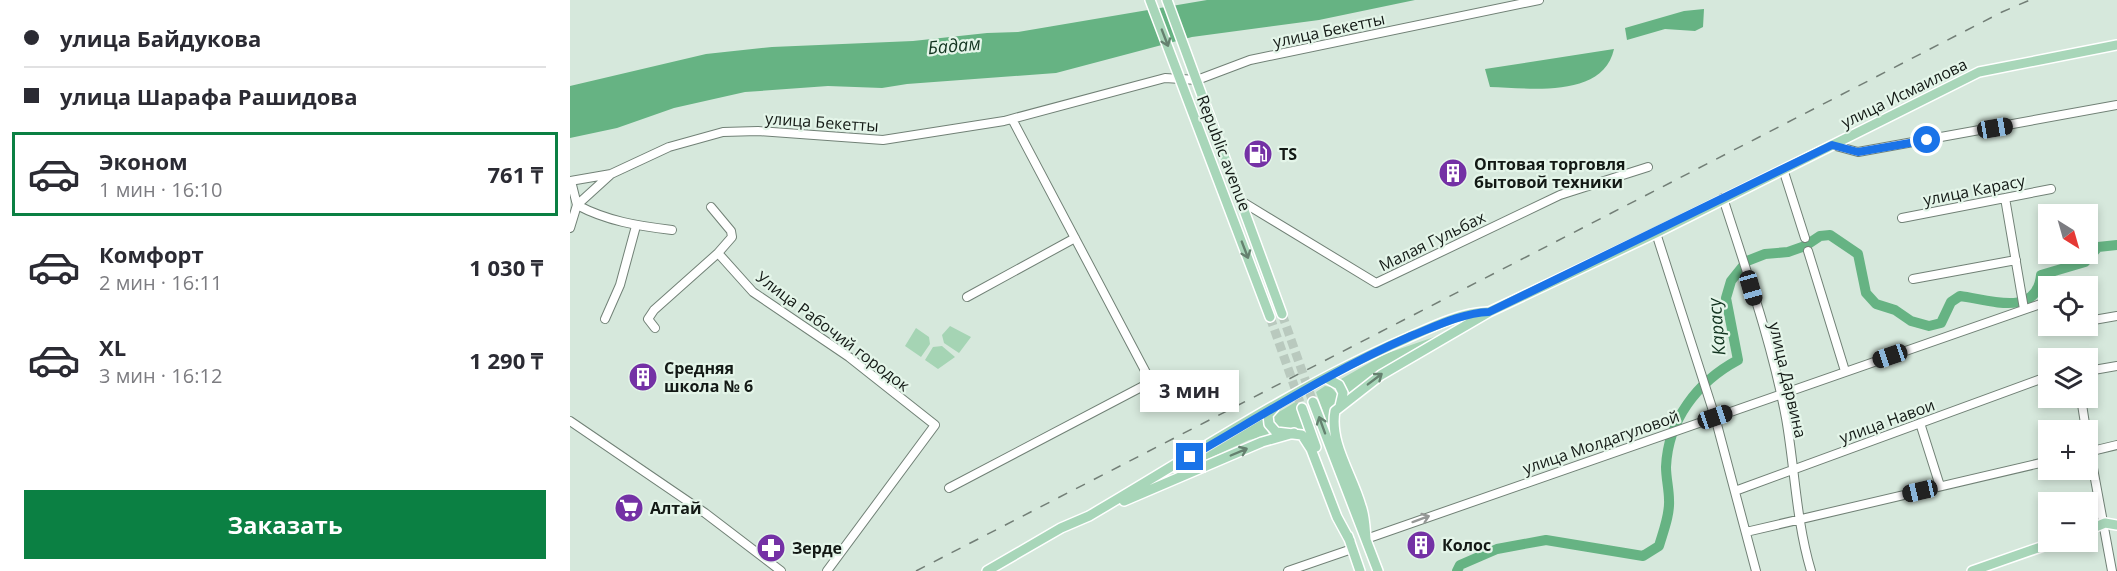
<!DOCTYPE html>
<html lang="ru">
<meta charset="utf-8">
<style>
body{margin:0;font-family:"Open Sans",sans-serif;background:#f2f2f3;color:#2b2b33;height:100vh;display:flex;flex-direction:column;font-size:22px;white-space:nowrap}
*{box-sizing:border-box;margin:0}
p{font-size:20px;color:#7c7c81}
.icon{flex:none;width:33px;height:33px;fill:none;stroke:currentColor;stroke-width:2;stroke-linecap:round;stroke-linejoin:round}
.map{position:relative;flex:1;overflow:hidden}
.drawer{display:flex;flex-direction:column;background:#fff;width:570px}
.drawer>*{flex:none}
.hud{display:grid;align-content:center;height:132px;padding:0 24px;background:#fff}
.needle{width:39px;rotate:143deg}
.controls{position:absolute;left:1468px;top:204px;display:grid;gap:12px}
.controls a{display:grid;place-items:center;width:60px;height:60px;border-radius:0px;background:#fff;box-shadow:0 3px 9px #0003;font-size:30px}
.end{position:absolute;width:27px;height:27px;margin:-14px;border:8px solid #1a73e8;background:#fff;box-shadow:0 0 0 3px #fff}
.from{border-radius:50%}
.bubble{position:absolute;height:42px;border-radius:0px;background:#fff;box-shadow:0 3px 9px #0003;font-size:20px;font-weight:700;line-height:42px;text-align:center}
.car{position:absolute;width:18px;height:36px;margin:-18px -9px;border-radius:8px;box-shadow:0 0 4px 2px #0007;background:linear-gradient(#222 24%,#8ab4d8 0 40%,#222 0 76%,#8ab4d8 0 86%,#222 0)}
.hud b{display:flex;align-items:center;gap:21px;height:57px;font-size:22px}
.hud b+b{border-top:2px solid #e1e1e2}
.hud i{width:15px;height:15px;background:#2b2b33}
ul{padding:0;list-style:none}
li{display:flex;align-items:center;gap:18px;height:84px;margin:0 12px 9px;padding:0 12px;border:3px solid transparent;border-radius:0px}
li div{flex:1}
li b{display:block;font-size:22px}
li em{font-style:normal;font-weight:700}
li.active{border-color:#0b8043}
li>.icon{width:54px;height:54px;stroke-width:1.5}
.cta{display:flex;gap:12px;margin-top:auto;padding:12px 24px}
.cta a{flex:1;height:69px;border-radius:0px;background:#0b8043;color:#fff;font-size:24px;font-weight:700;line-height:69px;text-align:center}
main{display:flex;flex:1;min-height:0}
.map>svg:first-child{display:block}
.green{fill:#a5d4b4}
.water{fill:#66b383}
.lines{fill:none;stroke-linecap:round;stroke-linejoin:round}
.river{stroke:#66b383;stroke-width:10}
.major-tunnel{stroke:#b9c9be;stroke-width:9;stroke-dasharray:9 4.5;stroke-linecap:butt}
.minor-casing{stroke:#718176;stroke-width:10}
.major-casing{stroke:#fff;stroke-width:12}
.minor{stroke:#fff;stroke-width:8}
.major{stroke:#a8d6b9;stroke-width:9}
.rail{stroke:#727e76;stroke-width:1.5;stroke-dasharray:10 10;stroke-linecap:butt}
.oneway{stroke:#65816f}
.oneway2{stroke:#959896}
.route{stroke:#1a73e8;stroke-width:8}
.labels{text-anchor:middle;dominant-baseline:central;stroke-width:4.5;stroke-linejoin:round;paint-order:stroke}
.street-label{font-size:16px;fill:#131915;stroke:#e4f5e9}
.poi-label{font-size:16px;font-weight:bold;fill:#131915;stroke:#e4f5e9;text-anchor:start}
.water-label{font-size:18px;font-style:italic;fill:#11331f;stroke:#e4f5e9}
</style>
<main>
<section class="drawer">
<div class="hud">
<b><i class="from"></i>улица Байдукова</b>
<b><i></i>улица Шарафа Рашидова</b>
</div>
<ul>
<li class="active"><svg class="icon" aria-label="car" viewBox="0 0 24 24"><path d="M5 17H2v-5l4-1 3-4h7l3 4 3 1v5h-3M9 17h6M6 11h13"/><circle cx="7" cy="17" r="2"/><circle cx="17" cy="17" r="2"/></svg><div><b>Эконом</b><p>1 мин · 16:10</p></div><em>761 ₸</em></li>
<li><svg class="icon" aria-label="car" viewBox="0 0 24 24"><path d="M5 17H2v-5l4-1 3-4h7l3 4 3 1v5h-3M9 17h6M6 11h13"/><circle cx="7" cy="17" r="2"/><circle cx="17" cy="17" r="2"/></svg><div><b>Комфорт</b><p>2 мин · 16:11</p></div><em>1 030 ₸</em></li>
<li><svg class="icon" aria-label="car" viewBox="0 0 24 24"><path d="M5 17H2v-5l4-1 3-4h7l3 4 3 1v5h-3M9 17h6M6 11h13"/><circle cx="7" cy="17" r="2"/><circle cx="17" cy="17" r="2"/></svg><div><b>XL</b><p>3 мин · 16:12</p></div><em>1 290 ₸</em></li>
</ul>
<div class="cta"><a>Заказать</a></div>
</section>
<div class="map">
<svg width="1547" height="571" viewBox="0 0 1547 571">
<rect width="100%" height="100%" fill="#d6e8dc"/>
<path class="green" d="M 380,326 L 401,337 L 389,353 L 374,343 L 372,335 Z
M 893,327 L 803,375 L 780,394 L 771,379 L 815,354 Z
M 346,328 L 359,337 L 360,344 L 351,357 L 335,346 Z
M 372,346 L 385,357 L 368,369 L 355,360 L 363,347 Z
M 755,386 L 761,387 L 768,395 C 768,407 758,408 759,427 L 746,392 Z
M 727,401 L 744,443 L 734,431 L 709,428 L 704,422 L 704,415 Z
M 693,419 L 699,435 L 679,440 L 594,479 Z"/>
<path class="water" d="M 637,0 L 845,0 L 749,20 L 622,37 L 486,73 L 337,84 L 312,88 L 258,86 L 175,92 L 104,108 L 47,128 L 0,138 L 0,86 L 136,54 L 202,47 L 343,41 L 417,33 L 448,32 Z
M 1134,9 L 1133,27 L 1125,31 L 1095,29 L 1057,40 L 1055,28 L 1114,11 Z
M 1044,49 C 1033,99 959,88 920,87 L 915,69 Z"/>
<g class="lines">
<path class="river" d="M 887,571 L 890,565 L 927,549 L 976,540 L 1073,556 L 1089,546 C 1093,532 1100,515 1099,500 C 1099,489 1096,478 1096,467 C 1098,420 1127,382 1168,360 L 1156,298 L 1161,281 L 1177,261 L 1195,254 L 1218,252 L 1235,246 L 1250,236 L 1260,235 L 1288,254 L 1296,293 L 1306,304 L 1325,310 L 1341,321 L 1359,326 L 1371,323 L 1381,302 L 1390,296 C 1417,299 1467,319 1471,275 L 1515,262 L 1528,247 L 1547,245"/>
<path class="major-tunnel" d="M 712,314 L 743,402
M 700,317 L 732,408"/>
<g class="minor-casing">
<path id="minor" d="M 1262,145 L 1288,152 L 1547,105
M 1213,169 L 1235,238
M 0,181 L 41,174 L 99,147 L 153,132 L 188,131 L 313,140 L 434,121 L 595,78 L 627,80 L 680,60 L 969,0
M 1,181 L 7,205 C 37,221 68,226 102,230
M 1153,198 C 1176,270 1202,343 1216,418 C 1225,469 1226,521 1241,571
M 1435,198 L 1454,309
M 671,201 L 806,283 L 990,195 L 1078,167
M 1332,218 L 1481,189
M 0,228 L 7,205 L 40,175
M 1086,233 L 1145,417 L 1186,571
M 1238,251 L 1275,371
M 148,253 L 183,292 L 279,357 L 365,425 L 257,571
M 1343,279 L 1446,260
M 397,297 L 505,238
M 35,319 L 50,285 L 66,226
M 1518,321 L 1547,316
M 85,328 L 78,319 L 84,310 L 148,253 L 162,237 L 161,231 L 141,207
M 1518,371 L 1547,366
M 1511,398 L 1516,430
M 0,421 L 135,513 L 211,571
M 1350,423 L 1370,486
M 1518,441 L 1542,571
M 1518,452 L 1547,445
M 379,488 L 581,382 L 442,119
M 1165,491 L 1479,376
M 1176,532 L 1479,461
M 796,539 L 1479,301
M 718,571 L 782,549"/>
</g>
<g class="major-casing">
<path id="major" d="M 580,0 L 700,317
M 597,0 L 712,314
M 756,378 L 769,385 L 773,393 L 770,406
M 743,402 L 808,571
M 704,408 L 698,415 L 699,424 L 706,432 L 732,435 L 741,449 L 767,517 L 780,541
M 732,408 L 746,447
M 554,501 L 692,442 L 724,433
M 1518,530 L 1535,523 L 1547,525
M 778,536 L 790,571
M 796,539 C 795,528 795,516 791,506 C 783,476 759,443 765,411 L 811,375 L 919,312 L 1086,233 L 1409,72 L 1547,45
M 417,571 L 491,528 L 519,516 C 622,456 724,387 835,339 C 860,328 889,313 917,312
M 1402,571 L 1485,542"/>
</g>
<use href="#minor" class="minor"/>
<use href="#major" class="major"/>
<path class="rail" d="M 346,571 L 1432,12 L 1460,0"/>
</g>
<defs><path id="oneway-shaft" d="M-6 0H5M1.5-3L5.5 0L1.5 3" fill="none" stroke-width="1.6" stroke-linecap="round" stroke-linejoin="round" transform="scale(1.5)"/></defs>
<g class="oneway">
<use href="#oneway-shaft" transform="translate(595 38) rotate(69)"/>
<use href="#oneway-shaft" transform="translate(675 250) rotate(69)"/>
<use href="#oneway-shaft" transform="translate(805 379) rotate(-37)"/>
<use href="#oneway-shaft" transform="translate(752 425) rotate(-110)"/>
<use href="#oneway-shaft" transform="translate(669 452) rotate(-23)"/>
</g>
<use class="oneway2" href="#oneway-shaft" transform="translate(851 519) rotate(-20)"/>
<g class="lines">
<path class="route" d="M 620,457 C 693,415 763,370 841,336 C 866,326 892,313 919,312 L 1262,145 L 1288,152 L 1357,140"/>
</g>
<defs>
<g id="fuel-disc" transform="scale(1.5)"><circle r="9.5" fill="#7431a5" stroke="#e4f5e9"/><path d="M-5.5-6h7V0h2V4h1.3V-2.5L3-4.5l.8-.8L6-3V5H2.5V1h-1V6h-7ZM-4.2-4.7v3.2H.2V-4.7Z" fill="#fff"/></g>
<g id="building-disc" transform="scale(1.5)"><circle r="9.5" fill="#7431a5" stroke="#e4f5e9"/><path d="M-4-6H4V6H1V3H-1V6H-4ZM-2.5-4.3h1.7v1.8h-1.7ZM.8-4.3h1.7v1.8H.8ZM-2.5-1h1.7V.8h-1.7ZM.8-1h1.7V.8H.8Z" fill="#fff"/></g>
<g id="supermarket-disc" transform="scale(1.5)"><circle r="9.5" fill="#7431a5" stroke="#e4f5e9"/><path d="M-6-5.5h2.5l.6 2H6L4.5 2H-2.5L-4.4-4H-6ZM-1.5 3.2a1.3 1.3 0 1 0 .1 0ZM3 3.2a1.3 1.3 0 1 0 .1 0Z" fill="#fff"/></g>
<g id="pharmacy-disc" transform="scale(1.5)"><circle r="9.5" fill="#7431a5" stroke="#e4f5e9"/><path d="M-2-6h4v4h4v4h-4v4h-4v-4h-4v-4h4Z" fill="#fff"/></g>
</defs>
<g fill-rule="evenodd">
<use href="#fuel-disc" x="688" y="154"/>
<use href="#building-disc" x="883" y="173"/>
<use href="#building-disc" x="73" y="377"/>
<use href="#supermarket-disc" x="59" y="508"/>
<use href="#building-disc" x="851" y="545"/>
<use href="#pharmacy-disc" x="201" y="548"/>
</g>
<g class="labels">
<g class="street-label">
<text transform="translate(759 30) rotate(-12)">улица Бекетты</text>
<text transform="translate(1334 93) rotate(-26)">улица Исмаилова</text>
<text transform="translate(252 122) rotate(4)">улица Бекетты</text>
<text transform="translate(654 153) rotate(69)">Republic avenue</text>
<text transform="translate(1404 190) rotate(-11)">улица Карасу</text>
<text transform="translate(862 241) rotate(-26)">Малая Гульбах</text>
<text transform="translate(263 331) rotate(37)">Улица Рабочий городок</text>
<text transform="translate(1218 380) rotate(77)">улица Дарвина</text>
<text transform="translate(1317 421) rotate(-20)">улица Навои</text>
<text transform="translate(1031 442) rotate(-19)">улица Молдагуловой</text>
</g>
<g class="poi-label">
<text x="709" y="154">TS</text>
<text x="904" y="164">Оптовая торговля<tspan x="904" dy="18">бытовой техники</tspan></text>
<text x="94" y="368">Средняя<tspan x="94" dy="18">школа № 6</tspan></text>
<text x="80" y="508">Алтай</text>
<text x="872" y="545">Колос</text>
<text x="222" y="548">Зерде</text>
</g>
<g class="water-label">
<text transform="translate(384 45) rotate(-5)">Бадам</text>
<text transform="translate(1146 327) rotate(-95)">Карасу</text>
</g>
</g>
</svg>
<div class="controls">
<a><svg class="needle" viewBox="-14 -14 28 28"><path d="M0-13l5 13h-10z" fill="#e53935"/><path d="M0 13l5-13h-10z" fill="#7c7c81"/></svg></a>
<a><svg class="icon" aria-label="locate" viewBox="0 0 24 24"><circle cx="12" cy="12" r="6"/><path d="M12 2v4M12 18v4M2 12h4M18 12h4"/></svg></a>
<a><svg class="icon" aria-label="layers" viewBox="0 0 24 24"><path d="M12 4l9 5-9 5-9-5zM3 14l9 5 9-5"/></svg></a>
<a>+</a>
<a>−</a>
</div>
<i class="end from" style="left:1357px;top:140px"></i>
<i class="end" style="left:620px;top:457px"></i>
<div class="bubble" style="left:570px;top:370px;width:99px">3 мин</div>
<i class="car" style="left:1425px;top:128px;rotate:81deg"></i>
<i class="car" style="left:1181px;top:288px;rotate:164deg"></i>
<i class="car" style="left:1320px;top:356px;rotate:251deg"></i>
<i class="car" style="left:1145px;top:417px;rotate:71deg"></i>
<i class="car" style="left:1350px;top:491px;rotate:257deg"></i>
</div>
</main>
